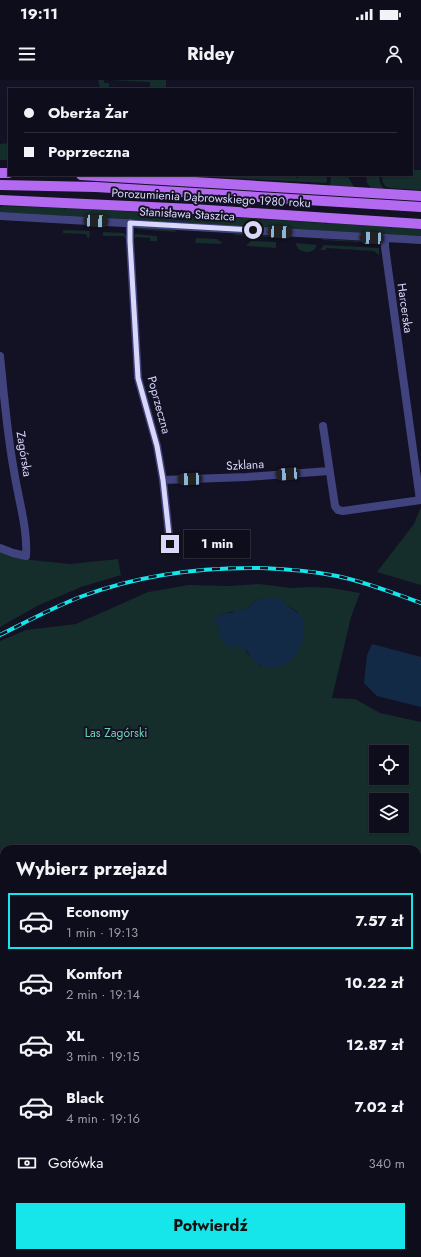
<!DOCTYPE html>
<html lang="pl">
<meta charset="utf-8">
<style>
body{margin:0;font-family:Jost,sans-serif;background:#1c1b28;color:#f1f3f6;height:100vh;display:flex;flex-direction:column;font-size:15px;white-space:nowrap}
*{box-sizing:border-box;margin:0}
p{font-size:13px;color:#9b9ca3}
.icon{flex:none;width:22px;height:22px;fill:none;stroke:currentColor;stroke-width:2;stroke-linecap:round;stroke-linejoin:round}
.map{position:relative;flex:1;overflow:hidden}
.panel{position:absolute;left:0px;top:765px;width:421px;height:412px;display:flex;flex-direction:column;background:#0e0d1b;border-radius:12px 12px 0 0;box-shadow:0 1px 3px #0004,0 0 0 1px #2e2d3a}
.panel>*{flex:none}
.top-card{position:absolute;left:8px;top:8px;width:405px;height:88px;border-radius:0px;box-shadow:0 1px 3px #0004,0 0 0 1px #2e2d3a;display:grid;align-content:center;height:88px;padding:0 16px;background:#0e0d1b}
.fabs{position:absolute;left:369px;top:665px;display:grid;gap:8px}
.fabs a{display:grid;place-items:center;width:40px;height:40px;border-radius:0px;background:#0e0d1b;box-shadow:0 1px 3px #0004,0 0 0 1px #2e2d3a;font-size:20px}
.end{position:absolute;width:18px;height:18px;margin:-9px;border:5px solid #d9d8fb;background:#111;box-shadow:0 0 0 2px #111}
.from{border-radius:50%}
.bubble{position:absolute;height:28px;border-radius:0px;background:#0e0d1b;box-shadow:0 1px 3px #0004,0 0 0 1px #2e2d3a;font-size:13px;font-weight:700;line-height:28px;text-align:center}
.car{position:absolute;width:12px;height:24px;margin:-12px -6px;border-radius:5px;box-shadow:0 0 3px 1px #0007;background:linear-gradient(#222 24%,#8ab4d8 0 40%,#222 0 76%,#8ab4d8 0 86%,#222 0)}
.top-card b{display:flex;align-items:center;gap:14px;height:38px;font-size:15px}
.top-card b+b{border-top:1px solid #2e2d3a}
.top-card i{width:10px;height:10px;background:#f1f3f6}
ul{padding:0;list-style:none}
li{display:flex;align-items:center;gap:12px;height:56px;margin:0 8px 6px;padding:0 8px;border:2px solid transparent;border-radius:0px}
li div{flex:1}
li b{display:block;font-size:15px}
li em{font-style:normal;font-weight:700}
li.active{border-color:#16e5ea}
li>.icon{width:36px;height:36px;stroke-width:1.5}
h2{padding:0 16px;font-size:18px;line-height:48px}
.pay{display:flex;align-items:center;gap:10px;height:44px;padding:0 16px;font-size:15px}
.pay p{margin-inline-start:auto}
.cta{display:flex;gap:8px;margin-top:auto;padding:8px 16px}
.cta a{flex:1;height:46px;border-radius:0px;background:#16e5ea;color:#111;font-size:16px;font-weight:700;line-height:46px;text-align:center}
.status{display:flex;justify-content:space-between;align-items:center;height:28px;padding:0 20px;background:#0e0d1b;direction:ltr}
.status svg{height:11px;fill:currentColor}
header{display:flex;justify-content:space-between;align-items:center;height:52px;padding:0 16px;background:#0e0d1b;font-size:18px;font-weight:700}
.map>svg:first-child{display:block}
.green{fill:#152e2b;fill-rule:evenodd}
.water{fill:#132a47}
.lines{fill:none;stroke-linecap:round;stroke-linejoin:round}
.minor{stroke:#41437f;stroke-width:8}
.tertiary{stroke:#41437f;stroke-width:8}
.primary{stroke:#b469f1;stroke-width:10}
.rail-casing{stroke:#16e5ea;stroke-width:4}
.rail{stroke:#131124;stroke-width:2.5;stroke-dasharray:8;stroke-linecap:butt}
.route{stroke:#d9d8fb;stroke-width:5}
.labels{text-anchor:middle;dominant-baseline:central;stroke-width:4;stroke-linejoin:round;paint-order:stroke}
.street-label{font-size:12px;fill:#d9d8fb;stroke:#131124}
.park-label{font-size:12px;fill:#6ad5b2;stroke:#131124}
</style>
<div class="status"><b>19:11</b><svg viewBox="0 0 49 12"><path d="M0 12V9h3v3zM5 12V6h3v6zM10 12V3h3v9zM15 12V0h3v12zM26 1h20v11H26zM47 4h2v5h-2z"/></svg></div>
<header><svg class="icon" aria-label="menu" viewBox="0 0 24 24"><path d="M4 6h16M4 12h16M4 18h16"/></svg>Ridey<svg class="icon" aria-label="person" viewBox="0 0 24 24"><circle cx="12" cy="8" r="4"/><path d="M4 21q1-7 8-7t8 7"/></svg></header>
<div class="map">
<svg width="421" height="1177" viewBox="0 0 421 1177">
<rect width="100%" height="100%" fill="#131124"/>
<path class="green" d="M 98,0 L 104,0 L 104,3 L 109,3 L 109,9 L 100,8 Z
M 111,0 L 166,0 L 166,9 L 150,9 L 150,2 Z
M 9,63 L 9,80 L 0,80 L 0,64 Z
M 412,90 L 421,90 L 421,110 L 389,108 C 383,106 382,101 382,95 L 412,95 Z
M 173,95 L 296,95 L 296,98 L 298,98 L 298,95 L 327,95 L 327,102 L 325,103 Z
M 331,95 L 347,95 L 354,107 L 330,106 Z
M 366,95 L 379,95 L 380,103 L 384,109 L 371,108 L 367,103 Z
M 2,126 L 63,128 L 65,129 L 66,128 L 193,135 L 195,136 L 197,135 L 259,139 L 261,140 L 262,139 L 324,143 L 326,144 L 328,143 L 389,147 L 391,148 L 392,147 L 421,149 L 421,156 L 0,132 L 0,127 Z
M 139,148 L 175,150 L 176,152 L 135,149 Z
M 63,150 L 90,151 L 89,159 L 87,157 L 86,154 L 63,153 Z
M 103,152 L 124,153 L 125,155 L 127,155 L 126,161 L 124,156 L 103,156 Z
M 135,154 L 157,156 L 157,161 L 150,161 L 150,158 L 136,157 L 133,159 L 133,156 L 135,156 Z
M 236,154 L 289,157 L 290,158 L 233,155 Z
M 196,158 L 217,159 L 219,161 L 221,161 L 222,164 L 195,163 Z
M 323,159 L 375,162 L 378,163 L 322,160 Z
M 251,161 L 276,162 L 276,168 L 246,166 Z
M 296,164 L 296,163 L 317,165 C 314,174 305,173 298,169 Z
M 324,165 L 379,168 L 379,175 L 374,171 L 326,168 L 326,170 L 320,170 Z
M 421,427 L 421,505 L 377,492 L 414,444 Z
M 0,471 L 31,480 L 70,484 L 118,479 L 121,495 L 81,507 L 39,525 L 0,547 Z
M 259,504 L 291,508 L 310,507 L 331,508 L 360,513 L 351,537 L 332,618 L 355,619 L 380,633 L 421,642 L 421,1177 L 0,1177 L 0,906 L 3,904 C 3,893 6,873 0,865 L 0,561 L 26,550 L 76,544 L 148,512 L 189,505 L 228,506 ZM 266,518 L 279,518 L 284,522 L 284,524 L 298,532 L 260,586 L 247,573 L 245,568 L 220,558 L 220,551 L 214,539 L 222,535 L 222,533 C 231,534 238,528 245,530 L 256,521 ZM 376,672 L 402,672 L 402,698 L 376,698 ZM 376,720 L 402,720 L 402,746 L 376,746 ZM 4,769 L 417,769 L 417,1173 L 4,1173 Z"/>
<path class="water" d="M 266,518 C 271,518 279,516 283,521 C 285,524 285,525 289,527 C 293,530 298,532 301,536 C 304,541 304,548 304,554 C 301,575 284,593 262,586 C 255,584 249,574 245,569 C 242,565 235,567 231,567 C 225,566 224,561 219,558 L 219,555 L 220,551 L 214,540 L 215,538 L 222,535 L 223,532 C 227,534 232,534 235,530 L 239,530 L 241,529 L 245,530 L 256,521 Z
M 372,564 L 421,577 L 421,627 L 377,616 L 364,603 L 367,575 Z
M 0,865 C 6,873 3,893 3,904 L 0,906 Z"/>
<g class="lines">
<path class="minor" d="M 130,143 L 130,161 L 138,298 L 157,366 L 163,400 L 170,464
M 385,158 L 385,167 L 420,420
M 0,276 C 4,315 7,353 14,391 C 18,418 28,449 26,476 L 13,473 L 0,468
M 323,346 L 335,426 L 338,430 L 343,431 L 421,420
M 163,400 L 247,397 L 329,391"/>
<path class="tertiary" d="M 0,136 L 421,160"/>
<path class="primary" d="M 0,93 L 9,93
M 81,95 L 421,116
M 0,105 L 96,107 L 421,127
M 0,120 L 193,129 L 421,144"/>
<g class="rail-casing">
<path id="rail" d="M 0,555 C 26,542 52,528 80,517 C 138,495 200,487 262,488 C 287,489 312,491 337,496 C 366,502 393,513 421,523"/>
</g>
<use href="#rail" class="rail"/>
</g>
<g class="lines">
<path class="route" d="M 170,464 L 163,400 L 157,366 L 138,298 L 130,161 L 130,143 L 253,150"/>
</g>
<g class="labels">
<g class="street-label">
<text transform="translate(211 118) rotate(3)">Porozumienia Dąbrowskiego 1980 roku</text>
<text transform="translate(187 134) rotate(3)">Stanisława Staszica</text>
<text transform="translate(405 228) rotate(82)">Harcerska</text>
<text transform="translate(159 325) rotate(75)">Poprzeczna</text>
<text transform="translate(24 374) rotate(81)">Zagórska</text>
<text transform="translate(245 385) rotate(-3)">Szklana</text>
</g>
<g class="park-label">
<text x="116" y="653">Las Zagórski</text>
</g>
</g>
</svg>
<div class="fabs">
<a><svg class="icon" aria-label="locate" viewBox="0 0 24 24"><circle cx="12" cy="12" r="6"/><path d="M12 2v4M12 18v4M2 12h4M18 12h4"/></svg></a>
<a><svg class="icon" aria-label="layers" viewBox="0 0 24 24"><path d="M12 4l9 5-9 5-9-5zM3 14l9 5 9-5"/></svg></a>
</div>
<i class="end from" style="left:253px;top:150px"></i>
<i class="end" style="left:170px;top:464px"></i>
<div class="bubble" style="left:184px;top:450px;width:66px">1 min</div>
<i class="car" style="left:96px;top:141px;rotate:93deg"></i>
<i class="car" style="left:280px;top:152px;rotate:93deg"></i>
<i class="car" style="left:372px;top:158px;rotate:273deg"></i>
<i class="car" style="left:288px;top:394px;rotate:266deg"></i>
<i class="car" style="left:190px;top:399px;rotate:268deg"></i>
<div class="top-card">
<b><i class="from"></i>Oberża Żar</b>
<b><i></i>Poprzeczna</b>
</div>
<section class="panel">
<h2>Wybierz przejazd</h2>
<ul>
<li class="active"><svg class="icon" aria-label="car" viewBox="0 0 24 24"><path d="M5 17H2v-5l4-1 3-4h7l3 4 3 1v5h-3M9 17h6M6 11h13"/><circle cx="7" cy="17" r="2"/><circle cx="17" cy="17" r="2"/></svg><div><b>Economy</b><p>1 min · 19:13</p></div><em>7.57 zł</em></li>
<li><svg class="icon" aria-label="car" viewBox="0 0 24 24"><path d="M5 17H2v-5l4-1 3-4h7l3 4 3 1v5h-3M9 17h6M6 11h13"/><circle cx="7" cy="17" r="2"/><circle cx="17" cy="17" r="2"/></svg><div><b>Komfort</b><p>2 min · 19:14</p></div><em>10.22 zł</em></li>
<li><svg class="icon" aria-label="car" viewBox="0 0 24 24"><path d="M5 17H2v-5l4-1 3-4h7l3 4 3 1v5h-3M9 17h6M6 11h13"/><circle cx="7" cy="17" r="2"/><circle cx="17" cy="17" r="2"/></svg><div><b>XL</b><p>3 min · 19:15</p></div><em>12.87 zł</em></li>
<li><svg class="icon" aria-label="car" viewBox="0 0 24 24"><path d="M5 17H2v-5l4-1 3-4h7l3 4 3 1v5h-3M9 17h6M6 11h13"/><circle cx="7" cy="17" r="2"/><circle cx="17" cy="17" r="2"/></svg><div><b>Black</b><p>4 min · 19:16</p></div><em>7.02 zł</em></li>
</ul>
<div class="pay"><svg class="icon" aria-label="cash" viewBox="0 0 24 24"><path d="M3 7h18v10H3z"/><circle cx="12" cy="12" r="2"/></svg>Gotówka<p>340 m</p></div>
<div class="cta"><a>Potwierdź</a></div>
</section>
</div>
